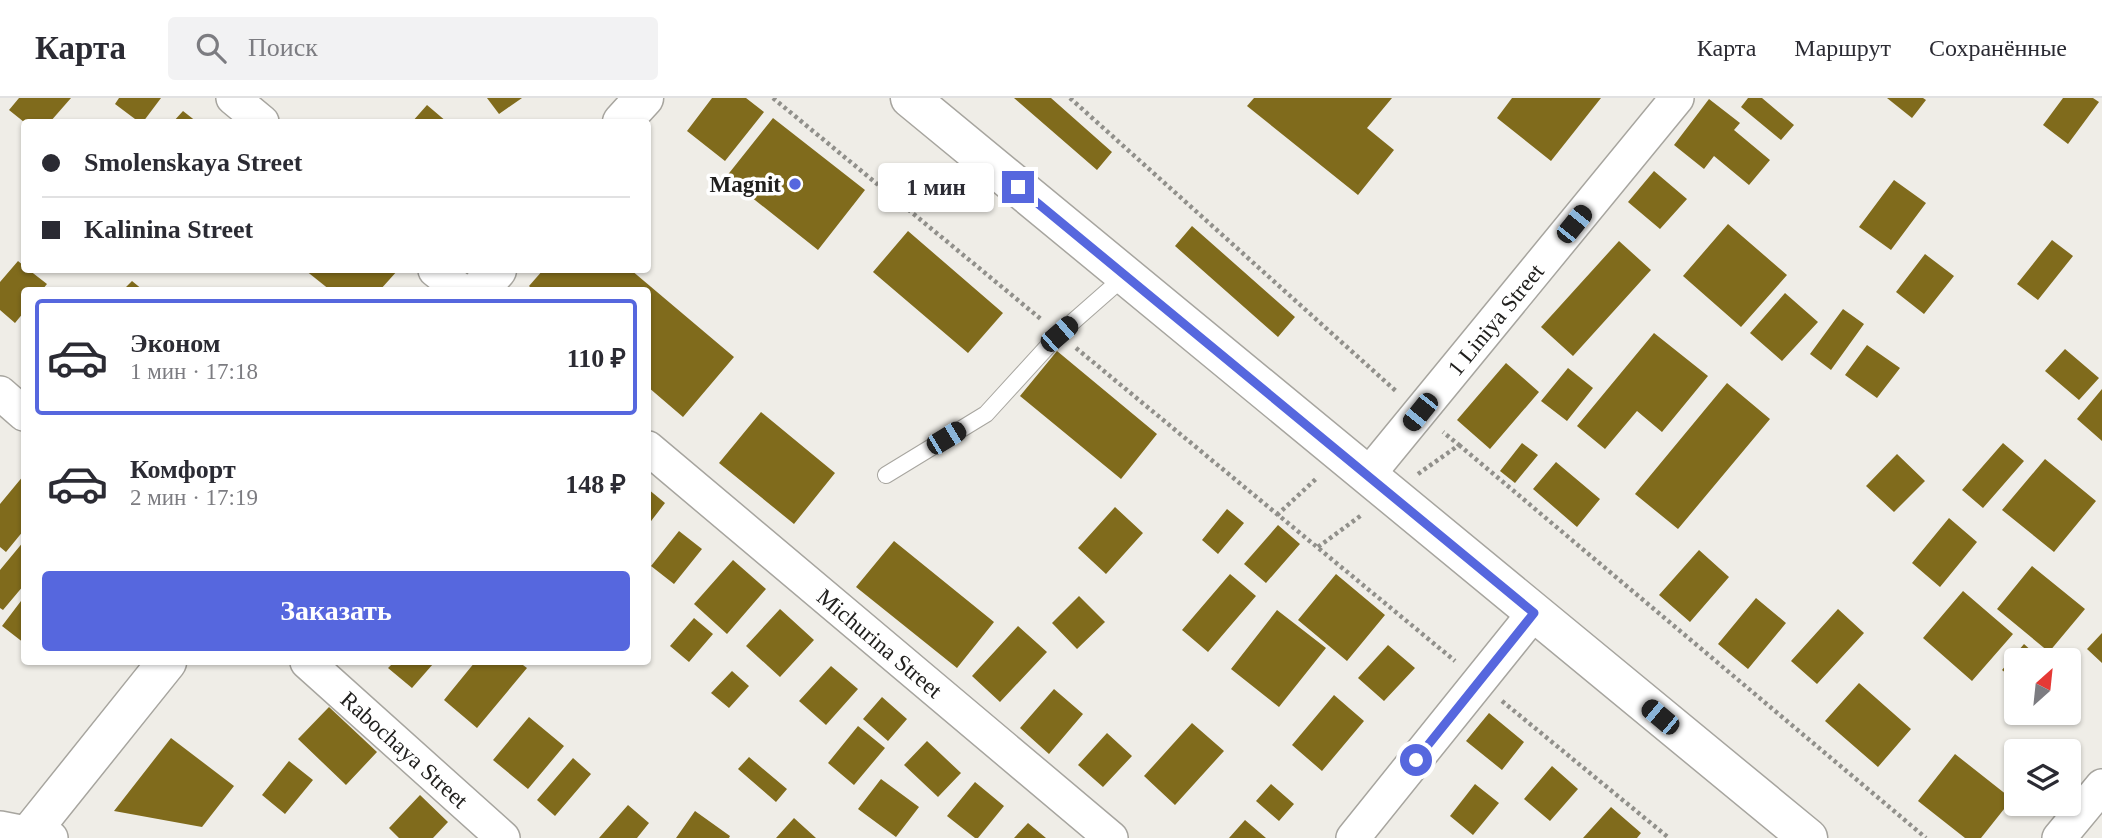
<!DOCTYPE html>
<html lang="ru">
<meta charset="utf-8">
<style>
body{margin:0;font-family:Georgia,serif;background:#f2f2f3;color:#2b2b33;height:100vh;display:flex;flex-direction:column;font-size:26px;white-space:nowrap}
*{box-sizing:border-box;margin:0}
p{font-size:23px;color:#7c7c81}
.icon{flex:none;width:38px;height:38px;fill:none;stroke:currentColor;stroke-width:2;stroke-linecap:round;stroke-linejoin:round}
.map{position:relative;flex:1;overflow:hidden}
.panel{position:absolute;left:21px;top:189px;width:630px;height:378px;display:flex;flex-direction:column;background:#fff;border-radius:7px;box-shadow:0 2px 5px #0004}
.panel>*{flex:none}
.banner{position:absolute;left:21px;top:21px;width:630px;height:154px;border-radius:7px;box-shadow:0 2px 5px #0004;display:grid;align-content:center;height:154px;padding:0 21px;background:#fff}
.needle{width:46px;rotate:27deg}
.buttons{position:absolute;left:2004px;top:550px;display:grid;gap:14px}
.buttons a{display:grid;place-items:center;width:77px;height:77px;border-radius:7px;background:#fff;box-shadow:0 2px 5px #0004;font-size:35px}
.end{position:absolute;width:32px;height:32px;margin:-16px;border:9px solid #5667de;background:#fff;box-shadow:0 0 0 4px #fff}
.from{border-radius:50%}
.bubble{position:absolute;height:49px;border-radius:7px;background:#fff;box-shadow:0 2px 5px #0004;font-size:23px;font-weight:600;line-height:49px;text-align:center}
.car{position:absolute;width:21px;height:42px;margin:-21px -10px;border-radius:9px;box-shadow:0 0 5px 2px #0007;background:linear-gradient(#222 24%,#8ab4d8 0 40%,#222 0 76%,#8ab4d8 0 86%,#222 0)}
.banner b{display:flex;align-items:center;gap:24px;height:66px;font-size:26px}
.banner b+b{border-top:2px solid #e1e1e2}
.banner i{width:18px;height:18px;background:#2b2b33}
ul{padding:12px 0 0;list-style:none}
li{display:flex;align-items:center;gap:21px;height:116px;margin:0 14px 10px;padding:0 7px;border:4px solid transparent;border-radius:7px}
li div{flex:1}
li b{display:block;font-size:26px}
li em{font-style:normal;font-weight:600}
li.active{border-color:#5667de}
li>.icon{width:63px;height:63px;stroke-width:1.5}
.button{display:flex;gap:14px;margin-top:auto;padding:14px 21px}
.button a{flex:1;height:80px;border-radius:7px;background:#5667de;color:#fff;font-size:28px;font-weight:600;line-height:80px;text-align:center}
header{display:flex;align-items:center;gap:42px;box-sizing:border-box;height:98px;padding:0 35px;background:#fff;border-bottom:2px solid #e1e1e2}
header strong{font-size:33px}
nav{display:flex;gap:38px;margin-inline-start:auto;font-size:24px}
.search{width:490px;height:63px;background:#f2f2f3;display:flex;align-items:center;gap:18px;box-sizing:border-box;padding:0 24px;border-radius:7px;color:#7c7c81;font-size:26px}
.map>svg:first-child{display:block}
.building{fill:#806b1c}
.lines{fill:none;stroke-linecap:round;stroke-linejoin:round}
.lane-casing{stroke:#a7a59f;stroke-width:18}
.street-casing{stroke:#a7a59f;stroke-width:36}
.secondary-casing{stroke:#a7a59f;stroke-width:41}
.path{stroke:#91908b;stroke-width:4.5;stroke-dasharray:3.5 3.5;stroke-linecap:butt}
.lane{stroke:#fff;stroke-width:16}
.street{stroke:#fff;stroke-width:33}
.secondary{stroke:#fff;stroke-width:38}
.route{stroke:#5667de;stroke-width:9}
.poi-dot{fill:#5667de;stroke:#fff;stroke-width:2.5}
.labels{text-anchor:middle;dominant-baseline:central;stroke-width:7;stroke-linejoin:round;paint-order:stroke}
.poi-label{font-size:23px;font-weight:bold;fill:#21201e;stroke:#fff;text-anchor:end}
.street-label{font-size:23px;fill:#21201e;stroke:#fff}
</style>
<header>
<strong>Карта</strong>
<div class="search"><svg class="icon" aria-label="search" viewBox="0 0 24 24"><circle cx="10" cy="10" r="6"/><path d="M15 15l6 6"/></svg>Поиск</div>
<nav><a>Карта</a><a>Маршрут</a><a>Сохранённые</a></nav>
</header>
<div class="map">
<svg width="2102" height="740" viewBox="0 0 2102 740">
<rect width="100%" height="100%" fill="#efede7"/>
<path class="building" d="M 19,0 L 71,0 L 50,24 L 24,24 L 9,12 Z
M 119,0 L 161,0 L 143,24 L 139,24 L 115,6 Z
M 487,0 L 522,0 L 499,16 Z
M 712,0 L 746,0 L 764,14 L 725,63 L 687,33 Z
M 1014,0 L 1051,0 L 1112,54 L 1097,72 Z
M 1254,0 L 1392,0 L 1367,30 L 1394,52 L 1358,97 L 1247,8 Z
M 1512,0 L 1601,0 L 1551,63 L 1497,20 Z
M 1748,0 L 1762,0 L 1794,27 L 1781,42 L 1741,9 Z
M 1887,0 L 1923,0 L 1926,2 L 1912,20 Z
M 2063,0 L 2093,0 L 2099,4 L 2068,46 L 2043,27 Z
M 1709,1 L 1740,25 L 1734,32 L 1770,62 L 1749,87 L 1714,58 L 1704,71 L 1674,47 Z
M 427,7 L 447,24 L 412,24 Z
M 183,13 L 197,24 L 173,24 Z
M 773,20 L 865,92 L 818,152 L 726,79 Z
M 1654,73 L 1687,101 L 1660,131 L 1628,104 Z
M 1894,82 L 1926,105 L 1891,152 L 1859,129 Z
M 1728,126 L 1787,177 L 1741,229 L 1683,178 Z
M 1192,128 L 1295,219 L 1278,239 L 1175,148 Z
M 908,133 L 1003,215 L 968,255 L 873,174 Z
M 2052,142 L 2073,158 L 2038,202 L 2017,186 Z
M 1619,143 L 1651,172 L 1573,258 L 1541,229 Z
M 1925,156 L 1954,178 L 1924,216 L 1896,194 Z
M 18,163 L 24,168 L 24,172 L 29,172 L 47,186 L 42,192 L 24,192 L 24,214 L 15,225 L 0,212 L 0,184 Z
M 305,172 L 398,172 L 380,192 L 330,192 Z
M 543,172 L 631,172 L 734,259 L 683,319 L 648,289 L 648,192 L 533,192 L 529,188 Z
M 132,183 L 143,192 L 123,192 Z
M 1785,195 L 1818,224 L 1782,263 L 1750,235 Z
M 1843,211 L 1864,226 L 1831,272 L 1810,256 Z
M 1654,235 L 1708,278 L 1662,334 L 1637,313 L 1605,351 L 1577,328 Z
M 1867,247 L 1900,270 L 1877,300 L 1845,277 Z
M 2065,251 L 2099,280 L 2079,302 L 2045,273 Z
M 1057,253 L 1157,336 L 1121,381 L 1020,298 Z
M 1506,265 L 1539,294 L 1490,351 L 1457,322 Z
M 1568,270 L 1593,290 L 1567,323 L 1541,303 Z
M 1727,285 L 1770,321 L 1678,431 L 1635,396 Z
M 2102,291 L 2102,343 L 2077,321 Z
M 761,314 L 835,375 L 794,426 L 719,365 Z
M 1522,345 L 1538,357 L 1515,385 L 1500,373 Z
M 2003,345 L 2024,363 L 1983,410 L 1962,392 Z
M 1897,356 L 1925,383 L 1894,414 L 1866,388 Z
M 2045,361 L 2096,403 L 2054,454 L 2002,412 Z
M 1556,364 L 1600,401 L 1577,429 L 1533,391 Z
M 24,377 L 24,432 L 6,454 L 0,449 L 0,406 Z
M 648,391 L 665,405 L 648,427 Z
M 1115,409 L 1143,435 L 1106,476 L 1078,450 Z
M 1227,411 L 1244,425 L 1218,456 L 1202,442 Z
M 1949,420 L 1977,444 L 1940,489 L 1912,465 Z
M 1278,427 L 1300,446 L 1266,485 L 1244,466 Z
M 679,433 L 702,451 L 674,486 L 651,468 Z
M 24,443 L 24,487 L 3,512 L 0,510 L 0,472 Z
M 894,443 L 994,524 L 957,570 L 856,489 Z
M 1699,452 L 1729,479 L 1690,524 L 1659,497 Z
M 733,462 L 766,491 L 727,536 L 694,506 Z
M 2032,468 L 2085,511 L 2049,554 L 1997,511 Z
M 1230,476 L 1256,498 L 1208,554 L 1182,532 Z
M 1336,476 L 1385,517 L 1347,563 L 1298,522 Z
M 1963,493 L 2013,536 L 1972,583 L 1923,540 Z
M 1079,498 L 1105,524 L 1077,551 L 1052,525 Z
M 24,499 L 24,545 L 2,528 Z
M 1756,500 L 1786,525 L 1748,571 L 1718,546 Z
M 780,511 L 814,542 L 780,579 L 746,548 Z
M 1838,511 L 1864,535 L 1817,586 L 1791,563 Z
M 1277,512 L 1326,550 L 1279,609 L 1231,571 Z
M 694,520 L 713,536 L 689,564 L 670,548 Z
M 1018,528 L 1047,554 L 1000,604 L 972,578 Z
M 2102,535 L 2102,565 L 2087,551 Z
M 2024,546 L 2042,562 L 2016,562 L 2016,583 L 2002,572 Z
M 1388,547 L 1415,570 L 1384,603 L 1358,580 Z
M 394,564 L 430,564 L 433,566 L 412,590 L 388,570 Z
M 475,564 L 519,564 L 527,570 L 477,630 L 444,602 Z
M 831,568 L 858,591 L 826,627 L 799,603 Z
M 732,573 L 749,588 L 729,610 L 711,595 Z
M 1859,585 L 1911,631 L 1878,669 L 1825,623 Z
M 2068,585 L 2079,594 L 2068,607 Z
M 1054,591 L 1083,616 L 1049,656 L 1020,630 Z
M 1334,597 L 1364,623 L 1322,673 L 1292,647 Z
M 882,599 L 907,621 L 888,643 L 863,621 Z
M 329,609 L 377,654 L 346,687 L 298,641 Z
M 1489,615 L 1524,644 L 1502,672 L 1466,643 Z
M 529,619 L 564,648 L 528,691 L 493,662 Z
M 1192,625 L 1224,653 L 1175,707 L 1144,678 Z
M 858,628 L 885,650 L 854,687 L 828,665 Z
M 1107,635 L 1132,658 L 1103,689 L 1078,667 Z
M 171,640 L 234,688 L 202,729 L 114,713 Z
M 927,643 L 961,675 L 938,699 L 904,667 Z
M 1955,656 L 2012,701 L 1981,740 L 1965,740 L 1918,703 Z
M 749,659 L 787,691 L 776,704 L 738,671 Z
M 573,660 L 591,676 L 555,718 L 537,702 Z
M 289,663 L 313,682 L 285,716 L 262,697 Z
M 1552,668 L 1578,691 L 1550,723 L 1524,701 Z
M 881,681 L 919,709 L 896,739 L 858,711 Z
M 975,684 L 1004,708 L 978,740 L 975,740 L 947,718 Z
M 1271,686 L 1294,706 L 1279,723 L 1256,703 Z
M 1475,686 L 1499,705 L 1473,737 L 1450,718 Z
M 420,697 L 448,724 L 433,740 L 399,740 L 389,730 Z
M 628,707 L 649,725 L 637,740 L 599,740 Z
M 1611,709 L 1641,735 L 1637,740 L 1583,740 Z
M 695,713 L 730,738 L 729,740 L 676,740 Z
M 794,720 L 816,740 L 776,740 Z
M 1245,722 L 1266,740 L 1229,740 Z
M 1028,725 L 1046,740 L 1014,740 Z"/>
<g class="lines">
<g class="lane-casing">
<path id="lane" d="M 886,377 L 986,316 L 1059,236 L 1125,178"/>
</g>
<g class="street-casing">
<g id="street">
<path d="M 233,0 L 262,24"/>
<path d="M 435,172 L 460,192"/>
<path d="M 0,295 L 24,316"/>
<path id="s1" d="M 648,350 L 1111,740"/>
<path id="s2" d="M 1368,377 L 1677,0"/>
<path id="s3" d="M 307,564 L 503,740"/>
<path d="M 0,730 L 51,740"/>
<path d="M 1353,740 L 1534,515"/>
<path d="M 2059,740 L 2102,688"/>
</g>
</g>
<g class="secondary-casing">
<path id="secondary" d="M 910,0 L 1808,740
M 622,24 L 644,0
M 479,192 L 497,172
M 26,740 L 167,564"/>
</g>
<path class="path" d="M 773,0 L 1042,222
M 1070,0 L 1397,294
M 1076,250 L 1455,563
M 1459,347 L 1926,740
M 1418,376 L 1459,347 L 1443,334
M 1277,417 L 1318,379
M 1318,449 L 1363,416
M 1502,603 L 1669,740"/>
<use href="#lane" class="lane"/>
<use href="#street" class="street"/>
<use href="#secondary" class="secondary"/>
</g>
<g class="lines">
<path class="route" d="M 1018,89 L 1534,515 L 1416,662"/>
</g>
<circle class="poi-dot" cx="795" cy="86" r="7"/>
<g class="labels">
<g class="poi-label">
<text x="781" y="86">Magnit</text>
</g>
<g class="street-label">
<text stroke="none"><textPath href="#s2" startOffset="201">1 Liniya Street</textPath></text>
<text stroke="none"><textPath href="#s1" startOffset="303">Michurina Street</textPath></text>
<text stroke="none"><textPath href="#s3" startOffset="131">Rabochaya Street</textPath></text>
</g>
</g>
</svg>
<div class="buttons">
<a><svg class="needle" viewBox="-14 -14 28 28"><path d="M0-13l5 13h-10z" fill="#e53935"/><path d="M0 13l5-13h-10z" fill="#7c7c81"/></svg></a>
<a><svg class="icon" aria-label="layers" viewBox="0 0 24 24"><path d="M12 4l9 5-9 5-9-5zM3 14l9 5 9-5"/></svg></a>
</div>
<i class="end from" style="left:1416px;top:662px"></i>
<i class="end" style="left:1018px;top:89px"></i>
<div class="bubble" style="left:878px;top:65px;width:116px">1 мин</div>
<i class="car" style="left:1574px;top:126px;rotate:39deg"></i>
<i class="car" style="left:1059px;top:236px;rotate:49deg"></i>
<i class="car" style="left:1420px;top:314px;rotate:219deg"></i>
<i class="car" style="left:946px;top:340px;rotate:59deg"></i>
<i class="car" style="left:1660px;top:619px;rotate:310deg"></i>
<div class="banner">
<b><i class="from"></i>Smolenskaya Street</b>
<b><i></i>Kalinina Street</b>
</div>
<section class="panel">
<ul>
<li class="active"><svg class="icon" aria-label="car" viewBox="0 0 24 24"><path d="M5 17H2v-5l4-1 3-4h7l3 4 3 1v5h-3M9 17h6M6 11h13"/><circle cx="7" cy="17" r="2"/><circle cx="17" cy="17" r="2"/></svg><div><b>Эконом</b><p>1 мин · 17:18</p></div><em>110 ₽</em></li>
<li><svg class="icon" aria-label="car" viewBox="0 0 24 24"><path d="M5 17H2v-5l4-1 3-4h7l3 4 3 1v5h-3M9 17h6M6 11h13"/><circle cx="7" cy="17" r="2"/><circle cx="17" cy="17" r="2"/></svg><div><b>Комфорт</b><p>2 мин · 17:19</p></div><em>148 ₽</em></li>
</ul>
<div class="button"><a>Заказать</a></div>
</section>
</div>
